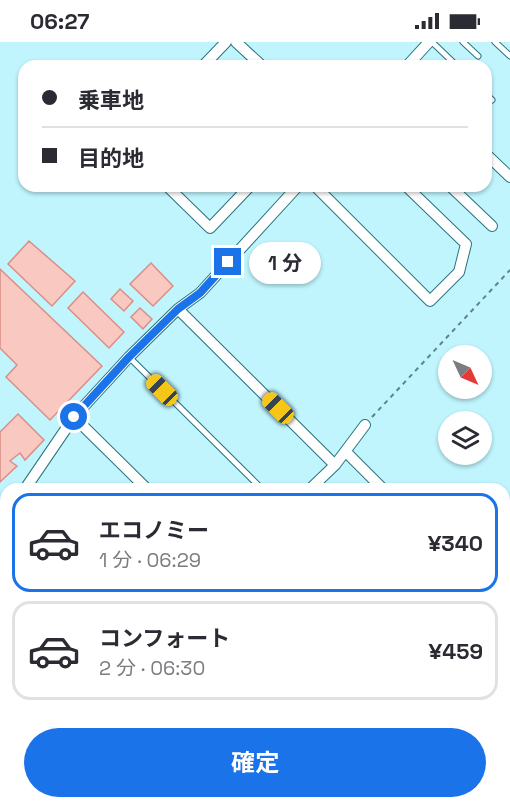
<!DOCTYPE html>
<html lang="ja">
<meta charset="utf-8">
<style>
body{margin:0;font-family:"Space Grotesk","Noto Sans JP",sans-serif;background:#f7f7f7;color:#2b2b33;height:100vh;display:flex;flex-direction:column;font-size:22px;white-space:nowrap}
*{box-sizing:border-box;margin:0}
p{font-size:20px;color:#7c7c81}
.icon{flex:none;width:33px;height:33px;fill:none;stroke:currentColor;stroke-width:2;stroke-linecap:round;stroke-linejoin:round}
.map{position:relative;flex:1;overflow:hidden}
.side{position:absolute;left:0px;top:441px;width:510px;height:326px;display:flex;flex-direction:column;background:#fff;border-radius:18px 18px 0 0;box-shadow:0 2px 4px #0004}
.side>*{flex:none}
.guide{position:absolute;left:18px;top:18px;width:474px;height:132px;border-radius:18px;box-shadow:0 2px 4px #0004;display:grid;align-content:center;height:132px;padding:0 24px;background:#fff}
.needle{width:39px;rotate:134deg}
.controls{position:absolute;left:438px;top:303px;display:grid;gap:12px}
.controls a{display:grid;place-items:center;width:54px;height:54px;border-radius:50%;background:#fff;box-shadow:0 2px 4px #0004;font-size:30px}
.end{position:absolute;width:27px;height:27px;margin:-14px;border:8px solid #1a73e8;background:#fff;box-shadow:0 0 0 3px #fff}
.from{border-radius:50%}
.bubble{position:absolute;height:42px;border-radius:21px;background:#fff;box-shadow:0 2px 4px #0004;font-size:20px;font-weight:700;line-height:42px;text-align:center}
.car{position:absolute;width:18px;height:36px;margin:-18px -9px;border-radius:8px;box-shadow:0 0 4px 2px #0007;background:linear-gradient(#f5c518 24%,#345 0 40%,#f5c518 0 76%,#345 0 86%,#f5c518 0)}
.guide b{display:flex;align-items:center;gap:21px;height:57px;font-size:22px}
.guide b+b{border-top:2px solid #e1e1e2}
.guide i{width:15px;height:15px;background:#2b2b33}
ul{padding:10px 0 0;list-style:none}
li{display:flex;align-items:center;gap:18px;height:99px;margin:0 12px 9px;padding:0 12px;border:3px solid #e1e1e2;border-radius:18px}
li div{flex:1}
li b{display:block;font-size:22px}
li em{font-style:normal;font-weight:700}
li.current{border-color:#1a73e8}
li>.icon{width:54px;height:54px;stroke-width:1.5}
.cta{display:flex;gap:12px;margin-top:auto;padding:12px 24px}
.cta a{flex:1;height:69px;border-radius:36px;background:#1a73e8;color:#fff;font-size:24px;font-weight:700;line-height:69px;text-align:center}
.status{display:flex;justify-content:space-between;align-items:center;height:42px;padding:0 30px;background:#fff;direction:ltr}
.status svg{height:16px;fill:currentColor}
.map>svg:first-child{display:block}
.building{fill:#f8c8c1;stroke:#d98f85;stroke-width:1.5}
.lines{fill:none;stroke-linecap:round;stroke-linejoin:round}
.service-casing{stroke:#28737e;stroke-width:7}
.minor-casing{stroke:#28737e;stroke-width:12}
.trunk-casing{stroke:#28737e;stroke-width:20}
.path{stroke:#5d848a;stroke-width:2;stroke-dasharray:4.5 4.5;stroke-linecap:butt}
.service{stroke:#fff;stroke-width:5}
.minor{stroke:#fff;stroke-width:10}
.trunk{stroke:#fff;stroke-width:18}
.route{stroke:#1a73e8;stroke-width:8}
</style>
<div class="status"><b>06:27</b><svg viewBox="0 0 49 12"><path d="M0 12V9h3v3zM5 12V6h3v6zM10 12V3h3v9zM15 12V0h3v12zM26 1h20v11H26zM47 4h2v5h-2z"/></svg></div>
<div class="map">
<svg width="510" height="766" viewBox="0 0 510 766">
<rect width="100%" height="100%" fill="#c0f5fe"/>
<path class="building" d="M 29,199 L 75,239 L 52,264 L 8,222 Z
M 151,221 L 173,244 L 153,264 L 130,242 Z
M 0,227 L 102,324 L 50,378 L 6,335 L 17,323 L 0,306 Z
M 120,247 L 133,259 L 124,269 L 111,257 Z
M 83,250 L 124,290 L 109,306 L 68,266 Z
M 140,266 L 152,277 L 143,287 L 131,275 Z
M 18,372 L 44,398 L 25,418 L 20,411 L 10,419 L 17,424 L 0,440 L 0,390 Z
M 294,760 L 372,760 L 377,766 L 343,766 L 338,762 L 334,766 L 300,766 Z
M 387,760 L 398,760 L 393,766 L 385,766 L 383,764 Z"/>
<g class="lines">
<g class="service-casing">
<path id="service" d="M 432,0 L 457,24
M 463,0 L 478,14
M 495,0 L 510,14
M 486,52 L 492,58
M 129,315 L 262,447"/>
</g>
<g class="minor-casing">
<path id="minor" d="M 236,0 L 262,24
M 203,24 L 226,0
M 407,24 L 429,0
M 486,112 L 510,135
M 167,144 L 210,186 L 250,144
M 315,144 L 430,259 L 459,230 L 466,202 L 406,144
M 450,144 L 492,184
M 178,267 L 335,423
M 74,375 L 147,447
M 346,410 L 383,447
M 25,447 L 74,375 L 129,315 L 178,267 L 200,251 L 298,144
M 310,447 L 335,423 L 365,383
M 0,480 L 6,472
M 504,566 L 510,571
M 54,760 L 60,766
M 118,760 L 124,766
M 133,766 L 138,760"/>
</g>
<g class="trunk-casing">
<path id="trunk" d="M 0,509 L 6,516
M 242,760 L 248,766"/>
</g>
<path class="path" d="M 372,375 L 510,228"/>
<use href="#service" class="service"/>
<use href="#minor" class="minor"/>
<use href="#trunk" class="trunk"/>
</g>
<g class="lines">
<path class="route" d="M 74,375 L 129,315 L 178,267 L 200,251 L 228,220"/>
</g>
</svg>
<div class="controls">
<a><svg class="needle" viewBox="-14 -14 28 28"><path d="M0-13l5 13h-10z" fill="#e53935"/><path d="M0 13l5-13h-10z" fill="#7c7c81"/></svg></a>
<a><svg class="icon" aria-label="layers" viewBox="0 0 24 24"><path d="M12 4l9 5-9 5-9-5zM3 14l9 5 9-5"/></svg></a>
</div>
<i class="end from" style="left:74px;top:375px"></i>
<i class="end" style="left:228px;top:220px"></i>
<div class="bubble" style="left:249px;top:200px;width:72px">1 分</div>
<i class="car" style="left:162px;top:348px;rotate:315deg"></i>
<i class="car" style="left:278px;top:366px;rotate:315deg"></i>
<div class="guide">
<b><i class="from"></i>乗車地</b>
<b><i></i>目的地</b>
</div>
<section class="side">
<ul>
<li class="current"><svg class="icon" aria-label="car" viewBox="0 0 24 24"><path d="M5 17H2v-5l4-1 3-4h7l3 4 3 1v5h-3M9 17h6M6 11h13"/><circle cx="7" cy="17" r="2"/><circle cx="17" cy="17" r="2"/></svg><div><b>エコノミー</b><p>1 分 · 06:29</p></div><em>¥340</em></li>
<li><svg class="icon" aria-label="car" viewBox="0 0 24 24"><path d="M5 17H2v-5l4-1 3-4h7l3 4 3 1v5h-3M9 17h6M6 11h13"/><circle cx="7" cy="17" r="2"/><circle cx="17" cy="17" r="2"/></svg><div><b>コンフォート</b><p>2 分 · 06:30</p></div><em>¥459</em></li>
</ul>
<div class="cta"><a>確定</a></div>
</section>
</div>
